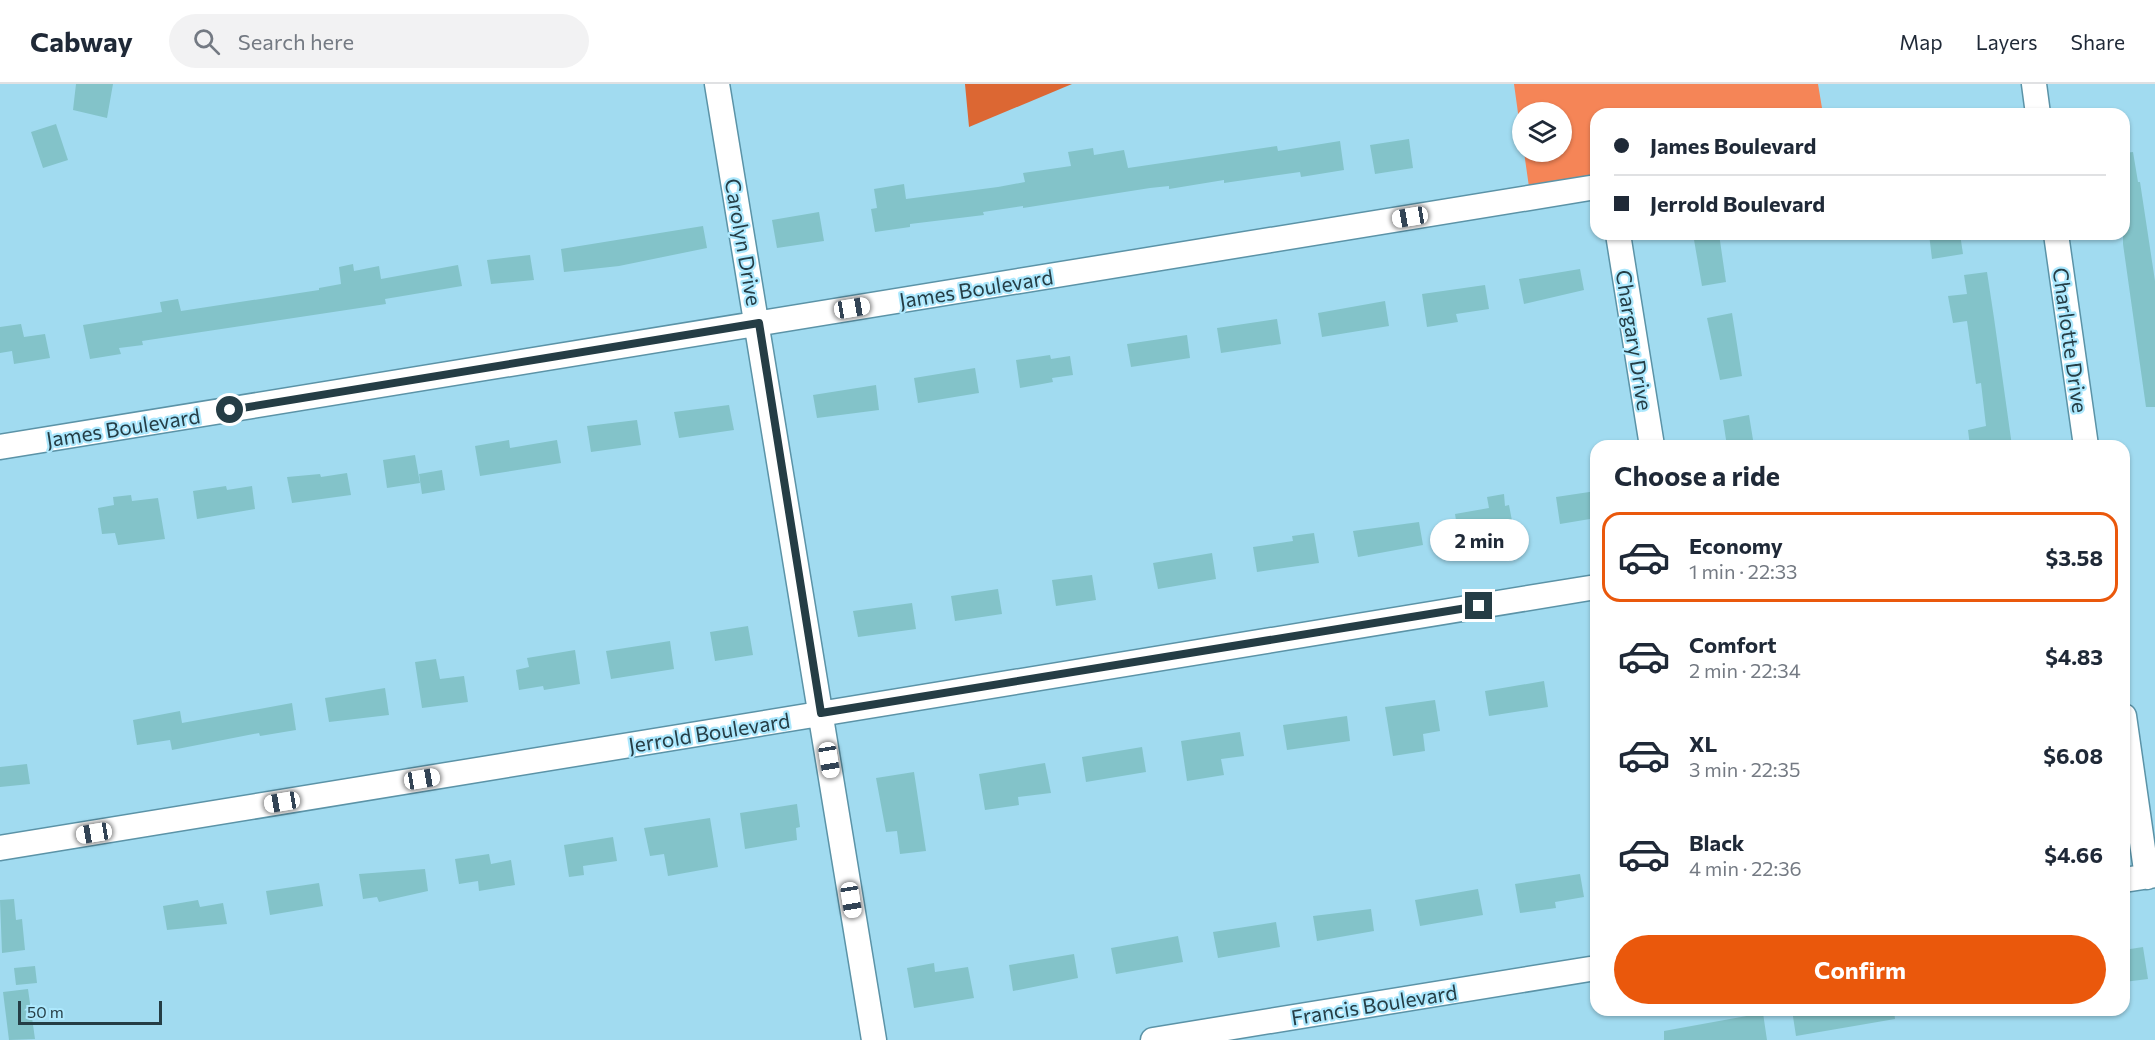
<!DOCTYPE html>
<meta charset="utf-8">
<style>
body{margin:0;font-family:Commissioner,sans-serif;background:#f2f2f3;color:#1f2937;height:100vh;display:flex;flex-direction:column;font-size:22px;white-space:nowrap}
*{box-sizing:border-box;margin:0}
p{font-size:20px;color:#747a83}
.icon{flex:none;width:33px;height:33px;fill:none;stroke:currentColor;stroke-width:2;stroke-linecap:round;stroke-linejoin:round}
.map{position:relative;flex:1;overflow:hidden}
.panel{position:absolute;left:1590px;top:356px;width:540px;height:576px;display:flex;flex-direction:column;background:#fff;border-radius:18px;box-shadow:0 2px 4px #0004}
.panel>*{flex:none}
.guide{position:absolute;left:1590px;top:24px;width:540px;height:132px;border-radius:18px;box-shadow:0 2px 4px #0004;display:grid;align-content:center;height:132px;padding:0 24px;background:#fff}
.fabs{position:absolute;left:1512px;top:18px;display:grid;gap:12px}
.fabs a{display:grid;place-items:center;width:60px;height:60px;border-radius:50%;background:#fff;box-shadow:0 2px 4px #0004;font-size:30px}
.scale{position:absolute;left:18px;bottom:15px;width:144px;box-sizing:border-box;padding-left:6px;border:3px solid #253d45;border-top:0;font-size:16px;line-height:21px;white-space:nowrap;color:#253d45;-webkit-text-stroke:4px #ade8fd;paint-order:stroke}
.end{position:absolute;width:27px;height:27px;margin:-14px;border:8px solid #253d45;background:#fff;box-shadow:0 0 0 3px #fff}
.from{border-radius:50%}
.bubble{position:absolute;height:42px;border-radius:21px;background:#fff;box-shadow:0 2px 4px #0004;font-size:20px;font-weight:700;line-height:42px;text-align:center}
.car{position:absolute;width:18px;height:36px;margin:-18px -9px;border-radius:8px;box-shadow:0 0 4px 2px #0007;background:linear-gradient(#fff 24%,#345 0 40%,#fff 0 76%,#345 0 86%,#fff 0)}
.guide b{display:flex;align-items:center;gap:21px;height:57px;font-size:22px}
.guide b+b{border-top:2px solid #e0e1e3}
.guide i{width:15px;height:15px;background:#1f2937}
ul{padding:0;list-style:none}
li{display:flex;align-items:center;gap:18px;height:90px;margin:0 12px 9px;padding:0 12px;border:3px solid transparent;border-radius:18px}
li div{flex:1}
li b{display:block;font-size:22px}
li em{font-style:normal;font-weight:700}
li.on{border-color:#ea580c}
li>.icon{width:54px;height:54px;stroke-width:1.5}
h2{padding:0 24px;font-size:27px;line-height:72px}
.cta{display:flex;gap:12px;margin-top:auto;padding:12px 24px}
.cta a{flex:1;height:69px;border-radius:36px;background:#ea580c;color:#fff;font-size:24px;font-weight:700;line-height:69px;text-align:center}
header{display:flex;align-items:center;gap:36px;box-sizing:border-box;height:84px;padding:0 30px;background:#fff;border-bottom:2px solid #e0e1e3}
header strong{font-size:28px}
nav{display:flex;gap:33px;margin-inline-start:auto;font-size:21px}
.search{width:420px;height:54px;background:#f2f2f3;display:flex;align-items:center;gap:15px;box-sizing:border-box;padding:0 21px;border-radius:33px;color:#747a83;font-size:22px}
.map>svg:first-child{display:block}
.green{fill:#f58557}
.forest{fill:#dc6733}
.building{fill:#83c3c9}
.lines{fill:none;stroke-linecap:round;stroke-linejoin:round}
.street-casing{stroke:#5b93a7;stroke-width:27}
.street{stroke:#fff;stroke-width:24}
.route{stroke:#253d45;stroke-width:8}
.labels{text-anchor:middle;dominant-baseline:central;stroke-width:4.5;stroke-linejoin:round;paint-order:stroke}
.street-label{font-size:21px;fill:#253d45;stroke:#ade8fd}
</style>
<header>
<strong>Cabway</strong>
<div class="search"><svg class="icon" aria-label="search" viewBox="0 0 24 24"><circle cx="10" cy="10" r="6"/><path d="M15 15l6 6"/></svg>Search here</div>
<nav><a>Map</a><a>Layers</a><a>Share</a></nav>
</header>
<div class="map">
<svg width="2155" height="956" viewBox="0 0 2155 956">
<rect width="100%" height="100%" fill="#a1dbf0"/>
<path class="green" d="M 1514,0 L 1818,0 L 1823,30 L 1596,30 L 1596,91 L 1529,103 L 1524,68 L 1562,68 L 1562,28 L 1522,28 L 1522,58 Z"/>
<path class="forest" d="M 965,0 L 1072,0 L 969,43 Z"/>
<path class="building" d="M 76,0 L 113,0 L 107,34 L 73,26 Z
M 56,40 L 68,76 L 43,84 L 31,48 Z
M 1409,55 L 1413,84 L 1375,90 L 1370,61 Z
M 1340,57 L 1344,86 L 1301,93 L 1300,88 L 1224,99 L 1224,96 L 1169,105 L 1169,102 L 1150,104 L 1023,124 L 1023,122 L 983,128 L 984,131 L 910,140 L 910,143 L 875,148 L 871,125 L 877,124 L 874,105 L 904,100 L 906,115 L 998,103 L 1025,98 L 1023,89 L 1071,82 L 1068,68 L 1093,64 L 1094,71 L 1124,66 L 1128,84 L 1277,62 L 1278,67 Z
M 2133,68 L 2138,98 L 2140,98 L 2155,197 L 2155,323 L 2146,323 L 2123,160 L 2124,69 Z
M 819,128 L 824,157 L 777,164 L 772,136 Z
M 703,142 L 707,164 L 619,182 L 564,188 L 561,165 Z
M 1693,150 L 1719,150 L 1726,198 L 1702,202 Z
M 1929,150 L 1960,150 L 1963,170 L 1932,175 Z
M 530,171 L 534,196 L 491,200 L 487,176 Z
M 353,180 L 354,187 L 379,182 L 381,195 L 458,181 L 462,202 L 385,215 L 386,220 L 142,257 L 143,261 L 119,264 L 121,270 L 90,275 L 83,241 L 162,228 L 160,218 L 178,215 L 181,227 L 319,206 L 319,204 L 341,200 L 339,183 Z
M 1580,185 L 1584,206 L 1524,220 L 1519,195 Z
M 1987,188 L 1994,234 L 2012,362 L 1970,362 L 1968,346 L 1986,342 L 1981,299 L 1976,300 L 1967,237 L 1953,239 L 1948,212 L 1967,210 L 1964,191 Z
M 1485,201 L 1489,225 L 1456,230 L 1458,238 L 1427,243 L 1422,210 Z
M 1385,217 L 1389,242 L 1322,253 L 1318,229 Z
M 1732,229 L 1742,292 L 1720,296 L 1707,234 Z
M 1277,235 L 1281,260 L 1221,269 L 1217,244 Z
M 21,240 L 24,253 L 45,250 L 50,274 L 14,280 L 12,267 L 0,269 L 0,243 Z
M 1187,251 L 1190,274 L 1131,283 L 1127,260 Z
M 1050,271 L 1051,275 L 1070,272 L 1073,291 L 1052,294 L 1053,298 L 1020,304 L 1016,276 Z
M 975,284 L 979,309 L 918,319 L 914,294 Z
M 876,301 L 879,326 L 817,334 L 813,311 Z
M 729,321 L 734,346 L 679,354 L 674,328 Z
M 1749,331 L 1754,362 L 1727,362 L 1723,336 Z
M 637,336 L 641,361 L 591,368 L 587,342 Z
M 509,356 L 510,364 L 557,356 L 561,379 L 480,392 L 475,362 Z
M 415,371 L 420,399 L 387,404 L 383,376 Z
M 442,386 L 445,406 L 422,410 L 419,390 Z
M 347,389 L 351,411 L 292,419 L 287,393 L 320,390 L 321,393 Z
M 226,402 L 227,406 L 252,402 L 255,425 L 197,435 L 193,407 Z
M 1596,407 L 1596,434 L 1560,440 L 1556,413 Z
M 1504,410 L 1505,422 L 1509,421 L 1513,442 L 1494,445 L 1495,450 L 1459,455 L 1455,430 L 1489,424 L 1487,413 Z
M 131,411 L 132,417 L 158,414 L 165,455 L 118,461 L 115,449 L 102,450 L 98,424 L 114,421 L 113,413 Z
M 1419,438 L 1423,461 L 1358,473 L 1353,447 Z
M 1314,449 L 1319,479 L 1257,488 L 1253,463 L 1293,457 L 1292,452 Z
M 1212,469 L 1216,495 L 1158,505 L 1153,479 Z
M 1092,491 L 1096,516 L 1056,522 L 1052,496 Z
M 998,505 L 1002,530 L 955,537 L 951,512 Z
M 912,519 L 916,545 L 858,553 L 853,527 Z
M 748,542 L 753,571 L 715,577 L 710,548 Z
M 670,557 L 674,585 L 611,595 L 606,567 Z
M 575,566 L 580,600 L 544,606 L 543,602 L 519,606 L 516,586 L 529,583 L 527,574 Z
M 436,575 L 440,595 L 464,592 L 468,618 L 422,624 L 415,578 Z
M 1544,597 L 1548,623 L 1489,632 L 1485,607 Z
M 385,604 L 389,631 L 329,638 L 325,614 Z
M 1435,616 L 1440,647 L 1423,650 L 1425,667 L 1393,672 L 1385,623 Z
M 292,619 L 296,646 L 260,652 L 259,649 L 172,666 L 170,656 L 137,661 L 133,636 L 180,627 L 182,639 Z
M 1347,632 L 1350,657 L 1287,666 L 1283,641 Z
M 1240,648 L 1244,672 L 1221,675 L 1224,691 L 1187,697 L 1181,657 Z
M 1142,663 L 1146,688 L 1086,698 L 1082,673 Z
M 1045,679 L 1051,709 L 1018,713 L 1019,721 L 985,726 L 979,690 Z
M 27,680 L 30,700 L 0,703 L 0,683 Z
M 914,688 L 926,767 L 900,770 L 897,747 L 886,748 L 876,694 Z
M 797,720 L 800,743 L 796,744 L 797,756 L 745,765 L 740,729 Z
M 710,734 L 718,783 L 668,792 L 664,770 L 650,772 L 644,744 Z
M 613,753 L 617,777 L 583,782 L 584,791 L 569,793 L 564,761 Z
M 489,770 L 491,780 L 511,776 L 515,801 L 479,807 L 478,797 L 459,800 L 455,775 Z
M 425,785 L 428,807 L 379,818 L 377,813 L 363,815 L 359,790 Z
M 1580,790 L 1584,813 L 1555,818 L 1556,824 L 1520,829 L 1515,800 Z
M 319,799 L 323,822 L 270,831 L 266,807 Z
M 1478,805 L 1483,831 L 1420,842 L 1415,816 Z
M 14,815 L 16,836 L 22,835 L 25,866 L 2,869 L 0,816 Z
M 198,816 L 200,823 L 223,819 L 227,840 L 167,846 L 163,822 Z
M 1371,825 L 1374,847 L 1317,857 L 1313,832 Z
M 1276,838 L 1280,863 L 1218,874 L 1213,848 Z
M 1178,852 L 1183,878 L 1116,890 L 1111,864 Z
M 2143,863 L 2148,895 L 2124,898 L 2124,866 Z
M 1074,870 L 1078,894 L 1013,907 L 1009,881 Z
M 934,879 L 935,888 L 968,883 L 974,914 L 914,924 L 907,884 Z
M 35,882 L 37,899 L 16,901 L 14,884 Z
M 28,905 L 35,955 L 9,956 L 3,908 Z
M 1792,926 L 1894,926 L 1895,935 L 1796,952 Z
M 1763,929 L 1767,956 L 1664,956 L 1664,947 Z"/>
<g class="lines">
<g class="street-casing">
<path id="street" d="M 717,0 L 874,956
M 2034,0 L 2038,30
M 1618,150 L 1652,362
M 2056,150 L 2086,362
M 0,363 L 1596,103
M 2124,632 L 2147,793
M 0,764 L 1596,503
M 2124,796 L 2155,791
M 1153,956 L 1596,884"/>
</g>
<use href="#street" class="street"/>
</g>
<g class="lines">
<path class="route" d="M 230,326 L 759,239 L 821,629 L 1479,522"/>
</g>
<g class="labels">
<g class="street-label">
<text transform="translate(744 158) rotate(80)">Carolyn Drive</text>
<text transform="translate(976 204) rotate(-9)">James Boulevard</text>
<text transform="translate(1635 256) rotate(81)">Chargary Drive</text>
<text transform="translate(2071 256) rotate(82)">Charlotte Drive</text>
<text transform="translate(123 343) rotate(-9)">James Boulevard</text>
<text transform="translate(709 648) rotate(-9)">Jerrold Boulevard</text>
<text transform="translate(1374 920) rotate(-9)">Francis Boulevard</text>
</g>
</g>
</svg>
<div class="fabs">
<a><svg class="icon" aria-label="layers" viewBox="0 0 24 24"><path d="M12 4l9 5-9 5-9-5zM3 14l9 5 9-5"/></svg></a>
</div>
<div class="scale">50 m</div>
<i class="end from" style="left:230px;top:326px"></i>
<i class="end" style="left:1479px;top:522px"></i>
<div class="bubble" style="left:1430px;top:435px;width:99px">2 min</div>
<i class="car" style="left:1410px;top:133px;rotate:261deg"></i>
<i class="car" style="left:852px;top:224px;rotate:81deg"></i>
<i class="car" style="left:829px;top:676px;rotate:171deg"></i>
<i class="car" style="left:422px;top:695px;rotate:81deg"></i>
<i class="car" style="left:282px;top:718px;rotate:261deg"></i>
<i class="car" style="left:94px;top:749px;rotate:261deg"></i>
<i class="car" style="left:851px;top:816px;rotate:171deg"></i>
<div class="guide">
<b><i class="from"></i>James Boulevard</b>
<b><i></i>Jerrold Boulevard</b>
</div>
<section class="panel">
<h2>Choose a ride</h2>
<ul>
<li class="on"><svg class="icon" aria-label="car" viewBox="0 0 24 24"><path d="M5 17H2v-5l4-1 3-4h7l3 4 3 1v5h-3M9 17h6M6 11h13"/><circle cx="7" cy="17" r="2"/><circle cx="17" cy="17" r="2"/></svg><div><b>Economy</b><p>1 min · 22:33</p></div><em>$3.58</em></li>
<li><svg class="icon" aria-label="car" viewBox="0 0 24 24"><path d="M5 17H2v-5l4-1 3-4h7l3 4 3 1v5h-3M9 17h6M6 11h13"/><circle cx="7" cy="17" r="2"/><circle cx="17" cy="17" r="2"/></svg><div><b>Comfort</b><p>2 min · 22:34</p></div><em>$4.83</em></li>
<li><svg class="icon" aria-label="car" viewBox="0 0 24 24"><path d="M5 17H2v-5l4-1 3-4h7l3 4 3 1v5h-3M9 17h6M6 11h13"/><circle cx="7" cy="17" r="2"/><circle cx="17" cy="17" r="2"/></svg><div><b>XL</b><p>3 min · 22:35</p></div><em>$6.08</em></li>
<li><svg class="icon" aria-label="car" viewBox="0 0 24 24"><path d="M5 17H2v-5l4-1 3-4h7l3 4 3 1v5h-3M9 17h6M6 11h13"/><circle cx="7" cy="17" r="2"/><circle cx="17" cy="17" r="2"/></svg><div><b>Black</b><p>4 min · 22:36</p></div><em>$4.66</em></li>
</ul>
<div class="cta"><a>Confirm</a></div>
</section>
</div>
